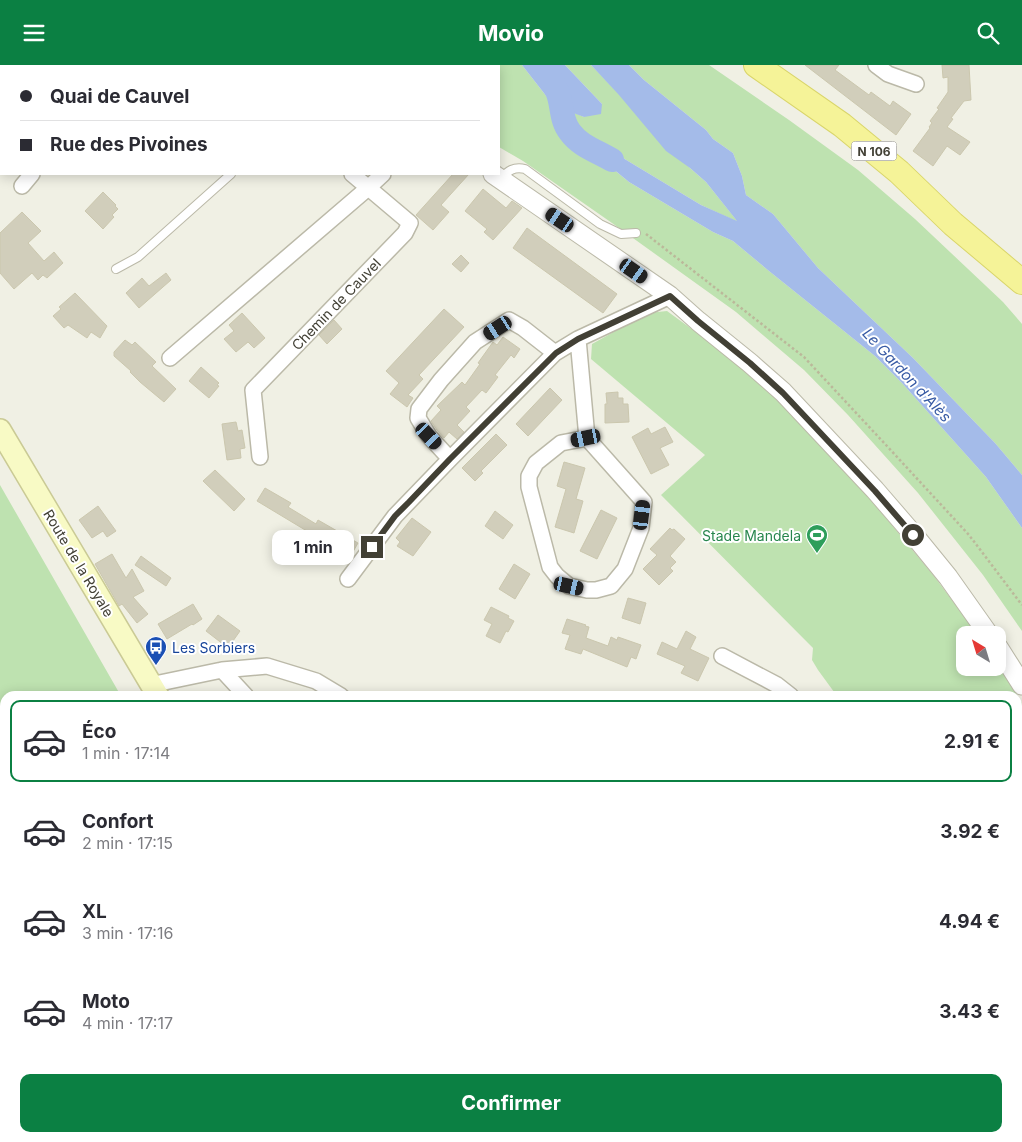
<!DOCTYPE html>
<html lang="fr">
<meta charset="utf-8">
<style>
body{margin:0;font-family:Inter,sans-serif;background:#f7f7f7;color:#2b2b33;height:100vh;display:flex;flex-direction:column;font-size:19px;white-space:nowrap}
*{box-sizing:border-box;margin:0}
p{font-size:16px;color:#7c7c81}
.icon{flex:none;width:28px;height:28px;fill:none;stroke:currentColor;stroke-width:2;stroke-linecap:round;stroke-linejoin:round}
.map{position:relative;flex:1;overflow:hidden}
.drawer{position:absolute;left:0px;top:626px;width:1022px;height:451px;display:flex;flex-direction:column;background:#fff;border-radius:15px 15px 0 0;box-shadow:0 2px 12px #0003}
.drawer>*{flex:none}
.banner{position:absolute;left:0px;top:0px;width:500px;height:110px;box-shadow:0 2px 12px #0003;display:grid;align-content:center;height:110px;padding:0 20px;background:#fff}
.needle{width:32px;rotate:322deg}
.tools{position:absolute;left:956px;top:561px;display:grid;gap:10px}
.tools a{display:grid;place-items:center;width:50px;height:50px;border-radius:10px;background:#fff;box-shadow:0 2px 12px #0003;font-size:25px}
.end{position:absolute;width:22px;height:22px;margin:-11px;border:6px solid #424035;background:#fff;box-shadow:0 0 0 2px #fff}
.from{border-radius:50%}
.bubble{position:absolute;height:35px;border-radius:10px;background:#fff;box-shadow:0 2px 12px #0003;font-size:16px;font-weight:700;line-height:35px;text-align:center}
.car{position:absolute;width:15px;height:30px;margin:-15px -8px;border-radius:6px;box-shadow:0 0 4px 1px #0007;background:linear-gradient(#222 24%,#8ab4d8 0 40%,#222 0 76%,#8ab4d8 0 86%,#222 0)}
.banner b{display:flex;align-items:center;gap:18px;height:48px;font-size:19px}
.banner b+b{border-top:1px solid #e1e1e2}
.banner i{width:12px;height:12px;background:#2b2b33}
ul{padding:9px 0 0;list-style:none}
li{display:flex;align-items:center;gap:15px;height:82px;margin:0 10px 8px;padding:0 10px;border:2px solid transparent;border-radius:10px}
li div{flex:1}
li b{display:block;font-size:19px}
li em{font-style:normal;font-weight:700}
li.active{border-color:#0b8043}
li>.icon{width:45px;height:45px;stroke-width:1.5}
.button{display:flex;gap:10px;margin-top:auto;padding:10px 20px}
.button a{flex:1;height:58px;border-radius:10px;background:#0b8043;color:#fff;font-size:20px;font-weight:700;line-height:58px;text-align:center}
header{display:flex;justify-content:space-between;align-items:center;height:65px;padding:0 20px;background:#0b8043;color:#fff;font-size:22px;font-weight:700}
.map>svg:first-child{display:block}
.green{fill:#bee2b0}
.water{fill:#a4bbe9}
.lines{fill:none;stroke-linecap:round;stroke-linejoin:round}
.river{stroke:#a4bbe9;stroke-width:24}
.building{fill:#d1cebb;stroke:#cbc7ae}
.service-casing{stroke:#bbb9a8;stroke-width:10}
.minor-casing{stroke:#bbb9a8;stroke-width:18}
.tertiary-casing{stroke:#bbb9a8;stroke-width:21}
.secondary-casing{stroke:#caca95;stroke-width:24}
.primary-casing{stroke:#d9d56a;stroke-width:26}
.path{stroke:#bbb89a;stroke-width:2.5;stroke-dasharray:2.5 2.5;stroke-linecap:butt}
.service{stroke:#fff;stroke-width:8}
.minor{stroke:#fff;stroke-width:15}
.tertiary{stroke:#fff;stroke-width:19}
.secondary{stroke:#f8fac5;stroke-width:21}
.primary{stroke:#f5f398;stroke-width:24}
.route{stroke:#424035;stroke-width:6}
.labels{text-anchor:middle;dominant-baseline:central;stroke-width:4;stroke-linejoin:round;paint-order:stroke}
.shield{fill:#fff;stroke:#7b7972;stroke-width:1}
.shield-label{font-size:12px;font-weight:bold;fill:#424035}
.street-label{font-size:14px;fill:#424035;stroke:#fff}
.leisure-label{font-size:14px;fill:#27864d;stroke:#fff;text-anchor:end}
.transit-label{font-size:14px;fill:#164399;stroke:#fff;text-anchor:start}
.water-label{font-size:15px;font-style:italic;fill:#375aa4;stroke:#fff}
</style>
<header><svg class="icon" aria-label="menu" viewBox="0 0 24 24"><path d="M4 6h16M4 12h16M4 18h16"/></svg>Movio<svg class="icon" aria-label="search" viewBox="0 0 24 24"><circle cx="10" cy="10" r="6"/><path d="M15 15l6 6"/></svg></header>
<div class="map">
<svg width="1022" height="1077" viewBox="0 0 1022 1077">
<rect width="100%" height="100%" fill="#f0f0e4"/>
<path class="green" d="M 384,0 L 522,0 L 554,41 L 563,55 L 568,45 L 584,52 L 602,39 L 565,0 L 591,0 L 690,103 L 706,117 L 738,157 L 701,140 L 618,90 L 585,81 L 629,117 L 713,167 L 733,176 L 769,206 L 875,291 L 902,318 L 986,412 L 1022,463 L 1022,566 L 983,510 L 918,428 L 848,350 L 804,305 L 736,247 L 612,158 L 523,96 L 499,82 L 499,1 L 386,1 Z
M 629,0 L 709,0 L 789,55 L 858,105 L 915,154 L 1003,237 L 1022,259 L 1022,410 L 995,378 L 913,293 L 818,203 L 773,149 L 746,130 L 742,111 L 733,88 L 713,74 L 706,65 L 644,15 Z
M 667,246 L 715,281 L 775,331 L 872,436 L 934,511 L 978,570 L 965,570 L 965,602 L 998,602 L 998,600 L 1022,638 L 1022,759 L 1018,763 L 1018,631 L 837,631 L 818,605 L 812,595 L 813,583 L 661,430 L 705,390 L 591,294 L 592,279 L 648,248 Z
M 0,420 L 121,631 L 5,631 L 5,1072 L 289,1072 L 290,1077 L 0,1077 Z"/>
<path class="water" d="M 522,0 L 565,0 L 602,39 L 601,49 L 584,52 L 568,46 L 563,55 L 554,41 Z
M 591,0 L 629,0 L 644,15 L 706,65 L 713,74 L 733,88 L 742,111 L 746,130 L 773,149 L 818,203 L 913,293 L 995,378 L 1022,410 L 1022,463 L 986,412 L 902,318 L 875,291 L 769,206 L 733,176 L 713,167 L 629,117 L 584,80 L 618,90 L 701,140 L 737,156 L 706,117 L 690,103 L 666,86 L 619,30 Z"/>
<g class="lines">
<path class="river" d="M 540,0 C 547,8 553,16 557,26 C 563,39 560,55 570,67 C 580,81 597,86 612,95"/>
</g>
<path class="building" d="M 805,0 L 839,0 L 835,5 L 869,30 L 871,27 L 890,41 L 893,36 L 911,49 L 896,70 Z
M 942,0 L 969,0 L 971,35 L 964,36 L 951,53 L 953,54 L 947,62 L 970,77 L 960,90 L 947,81 L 933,101 L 913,86 L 930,63 L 929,62 L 932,58 L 930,56 L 939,44 L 937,43 L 948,27 L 948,12 L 943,13 Z
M 453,109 L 469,109 L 441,140 L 449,147 L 433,165 L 416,150 Z
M 483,124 L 506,143 L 512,136 L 522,143 L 493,175 L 484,167 L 487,164 L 465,146 Z
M 103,127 L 116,140 L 115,141 L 118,144 L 112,150 L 114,152 L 103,164 L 85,146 Z
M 22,147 L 41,166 L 28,178 L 44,196 L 54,187 L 63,198 L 47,213 L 43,210 L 38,215 L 32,208 L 14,224 L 0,208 L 0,168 Z
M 527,163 L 617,229 L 603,248 L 513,183 Z
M 461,190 L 469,198 L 461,207 L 452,199 Z
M 166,208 L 171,215 L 139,243 L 126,228 L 142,213 L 149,221 Z
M 75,228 L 107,261 L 100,273 L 91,267 L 87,273 L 68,260 L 64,263 L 53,251 L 61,244 L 59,242 Z
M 444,244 L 464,262 L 419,310 L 423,314 L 408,330 L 413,333 L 407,342 L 390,329 L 399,318 L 386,306 Z
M 242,248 L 265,273 L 254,283 L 248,277 L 236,287 L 224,274 L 234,266 L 229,260 Z
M 334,255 L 342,264 L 327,279 L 319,270 Z
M 503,272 L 520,284 L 514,293 L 511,290 L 495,310 L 498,312 L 486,328 L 482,325 L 466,342 L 470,346 L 457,360 L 464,367 L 457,374 L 449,367 L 444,373 L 437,365 L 431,356 L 441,345 L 437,341 L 462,317 L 465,320 L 480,299 L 478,298 L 493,277 L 497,280 Z
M 125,275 L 132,280 L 135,277 L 156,297 L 152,301 L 176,324 L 164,337 L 140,317 L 130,307 L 131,306 L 114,291 L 114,287 Z
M 201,302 L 219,318 L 217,320 L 219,321 L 209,333 L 189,316 Z
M 550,323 L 562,335 L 528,371 L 516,359 Z
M 618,327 L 618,333 L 623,333 L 623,339 L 628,339 L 629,357 L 605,358 L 605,339 L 607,339 L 606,328 Z
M 236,357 L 238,366 L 242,365 L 245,383 L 240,384 L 241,393 L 227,395 L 222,359 Z
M 665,362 L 673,377 L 660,383 L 669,400 L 651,409 L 632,372 L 648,363 L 651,369 Z
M 496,369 L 507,380 L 481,406 L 483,408 L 475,416 L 462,403 Z
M 564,397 L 585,403 L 576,434 L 583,436 L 574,468 L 555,462 L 566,424 L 557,421 Z
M 215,405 L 245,434 L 234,446 L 203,416 Z
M 265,423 L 291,438 L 288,442 L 316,459 L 318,455 L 358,478 L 350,492 L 257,436 Z
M 98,441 L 116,466 L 107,472 L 103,466 L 92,473 L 79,455 Z
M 601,445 L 617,453 L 597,494 L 580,486 Z
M 495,446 L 513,460 L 503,474 L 485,461 Z
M 412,453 L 431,467 L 413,491 L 397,481 L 400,477 L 396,473 Z
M 670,463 L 672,465 L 674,464 L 685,474 L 670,491 L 676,497 L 670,503 L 673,506 L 659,520 L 643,504 L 657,490 L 650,484 Z
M 112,489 L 126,513 L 132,504 L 144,526 L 133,532 L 148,549 L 137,558 L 122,539 L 119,541 L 95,499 Z
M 141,491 L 171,513 L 166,521 L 135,500 Z
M 514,499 L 530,509 L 515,534 L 499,524 Z
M 628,533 L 646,538 L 640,559 L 622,553 Z
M 193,539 L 202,554 L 193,560 L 192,559 L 167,574 L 158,559 Z
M 491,542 L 509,551 L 508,553 L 514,556 L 508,567 L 506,566 L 500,578 L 486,571 L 492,559 L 484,555 Z
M 218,550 L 240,566 L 228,583 L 206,566 Z
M 567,554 L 586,560 L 585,561 L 589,562 L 586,573 L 608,581 L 611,572 L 617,575 L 618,572 L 641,580 L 636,594 L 631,592 L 627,602 L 583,584 L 581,589 L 565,584 L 570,570 L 562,568 Z
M 686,566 L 696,572 L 690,584 L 709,593 L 698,616 L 681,608 L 685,601 L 657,589 L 662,577 L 677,584 Z"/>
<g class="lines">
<g class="service-casing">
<path id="service" d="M 500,114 C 508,106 514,101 525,104 L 600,159 L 621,169 L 636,168
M 116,204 L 138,192 L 231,109"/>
</g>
<g class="minor-casing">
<path id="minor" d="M 876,0 L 888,9 L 916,19
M 127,1 L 128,0
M 22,121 L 32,109
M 170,293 L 368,123 L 383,109
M 587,373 L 644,437 L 641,463 L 625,504 L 611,521 L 596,525 L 587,525 L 569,521 L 557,511 L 550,502 L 529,422 L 529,411 L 536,398 L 561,378 Z
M 587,373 L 578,274 L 670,231
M 260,392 L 253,325 L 405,168 L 410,158 L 352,109
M 450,394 L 429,371 L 418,353 L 419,344 L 441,315 L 475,277 L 509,255 L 523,263 L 555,288
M 348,514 L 395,451 L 450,394 L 555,288 L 578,274
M 722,591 L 777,620 L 791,631
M 222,605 L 246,631
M 150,620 L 222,605 L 267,601 L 316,616 L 341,631
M 1018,771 L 1022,767
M 300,1072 L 301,1077
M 676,1072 L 684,1077
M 789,1077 L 810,1072
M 878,1077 L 879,1072"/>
</g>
<g class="tertiary-casing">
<path id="tertiary" d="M 338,0 L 340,1
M 493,109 L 670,231 L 698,256 L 750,298 L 783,327 L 875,425 L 913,469 L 948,512 L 989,570
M 998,582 L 1022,620"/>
</g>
<g class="secondary-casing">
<path id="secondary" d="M 0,365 L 158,631
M 483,1072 L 489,1077"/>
</g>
<g class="primary-casing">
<path id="primary" d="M 756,0 L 842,60 L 899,107 L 953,159 L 1022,217"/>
</g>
<path class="path" d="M 357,0 L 359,1
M 646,169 L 804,292 L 886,380 L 969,470 L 1022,540
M 0,994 L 5,997
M 1018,1017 L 1022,1013
M 63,1077 L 64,1072
M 1000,1077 L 1001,1072"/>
<use href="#service" class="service"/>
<use href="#minor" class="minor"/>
<use href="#tertiary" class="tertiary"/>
<use href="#secondary" class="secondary"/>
<use href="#primary" class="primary"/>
</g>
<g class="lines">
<path class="route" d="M 372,482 L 395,451 L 409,437 L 450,394 L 556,288 L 578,274 L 670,231 L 698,256 L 750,298 L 783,328 L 875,426 L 913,470"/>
</g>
<defs>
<g id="stadium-pin" transform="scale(1.125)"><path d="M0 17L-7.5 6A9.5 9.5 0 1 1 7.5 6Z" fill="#2e9e5b" stroke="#fff"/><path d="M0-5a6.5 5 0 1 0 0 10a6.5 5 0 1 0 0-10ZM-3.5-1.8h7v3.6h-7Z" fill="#fff"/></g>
<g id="bus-pin" transform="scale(1.125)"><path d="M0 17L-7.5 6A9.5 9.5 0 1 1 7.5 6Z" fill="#1a4fb4" stroke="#fff"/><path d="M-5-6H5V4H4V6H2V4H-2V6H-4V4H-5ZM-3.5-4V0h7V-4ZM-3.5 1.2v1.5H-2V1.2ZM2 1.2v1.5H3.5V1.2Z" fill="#fff"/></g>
</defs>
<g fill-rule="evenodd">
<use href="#stadium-pin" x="817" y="470"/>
<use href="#bus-pin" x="156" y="582"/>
</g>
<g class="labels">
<rect class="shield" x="851.5" y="76.5" width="45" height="19" rx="4"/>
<g class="shield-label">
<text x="874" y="86">N 106</text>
</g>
<g class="street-label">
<text transform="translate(336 239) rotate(-46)">Chemin de Cauvel</text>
<text transform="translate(79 498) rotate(59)">Route de la Royale</text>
</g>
<g class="leisure-label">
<text x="801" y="470">Stade Mandela</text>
</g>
<g class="transit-label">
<text x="172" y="582">Les Sorbiers</text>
</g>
<g class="water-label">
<text transform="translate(907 310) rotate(47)">Le Gardon d'Alès</text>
</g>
</g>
</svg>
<div class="tools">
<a><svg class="needle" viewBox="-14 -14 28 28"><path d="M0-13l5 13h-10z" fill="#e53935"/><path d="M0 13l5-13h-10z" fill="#7c7c81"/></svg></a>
</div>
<i class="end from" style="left:913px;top:470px"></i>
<i class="end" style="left:372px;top:482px"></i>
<div class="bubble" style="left:272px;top:465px;width:82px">1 min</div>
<i class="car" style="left:560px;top:155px;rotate:304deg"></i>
<i class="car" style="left:634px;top:206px;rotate:125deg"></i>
<i class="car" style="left:498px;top:263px;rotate:237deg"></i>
<i class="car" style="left:429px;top:371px;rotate:137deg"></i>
<i class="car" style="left:586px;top:373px;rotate:258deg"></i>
<i class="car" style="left:642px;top:450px;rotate:7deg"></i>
<i class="car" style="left:569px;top:521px;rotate:103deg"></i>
<div class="banner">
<b><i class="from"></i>Quai de Cauvel</b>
<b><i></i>Rue des Pivoines</b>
</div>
<section class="drawer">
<ul>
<li class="active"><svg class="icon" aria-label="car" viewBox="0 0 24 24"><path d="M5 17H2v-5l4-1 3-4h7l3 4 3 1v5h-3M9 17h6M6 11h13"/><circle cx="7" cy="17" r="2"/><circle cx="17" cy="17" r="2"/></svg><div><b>Éco</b><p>1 min · 17:14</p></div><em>2.91 €</em></li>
<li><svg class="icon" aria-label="car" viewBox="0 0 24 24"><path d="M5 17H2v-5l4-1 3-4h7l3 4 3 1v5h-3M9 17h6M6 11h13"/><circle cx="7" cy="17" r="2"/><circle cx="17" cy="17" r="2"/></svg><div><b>Confort</b><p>2 min · 17:15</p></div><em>3.92 €</em></li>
<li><svg class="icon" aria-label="car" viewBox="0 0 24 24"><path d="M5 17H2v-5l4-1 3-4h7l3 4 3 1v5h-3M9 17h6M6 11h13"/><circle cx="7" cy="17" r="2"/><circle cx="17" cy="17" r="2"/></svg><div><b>XL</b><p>3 min · 17:16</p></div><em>4.94 €</em></li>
<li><svg class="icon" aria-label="car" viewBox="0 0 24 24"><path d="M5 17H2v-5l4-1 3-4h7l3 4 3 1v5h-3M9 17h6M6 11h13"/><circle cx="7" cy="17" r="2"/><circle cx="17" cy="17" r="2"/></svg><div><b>Moto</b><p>4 min · 17:17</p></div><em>3.43 €</em></li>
</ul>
<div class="button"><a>Confirmer</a></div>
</section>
</div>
